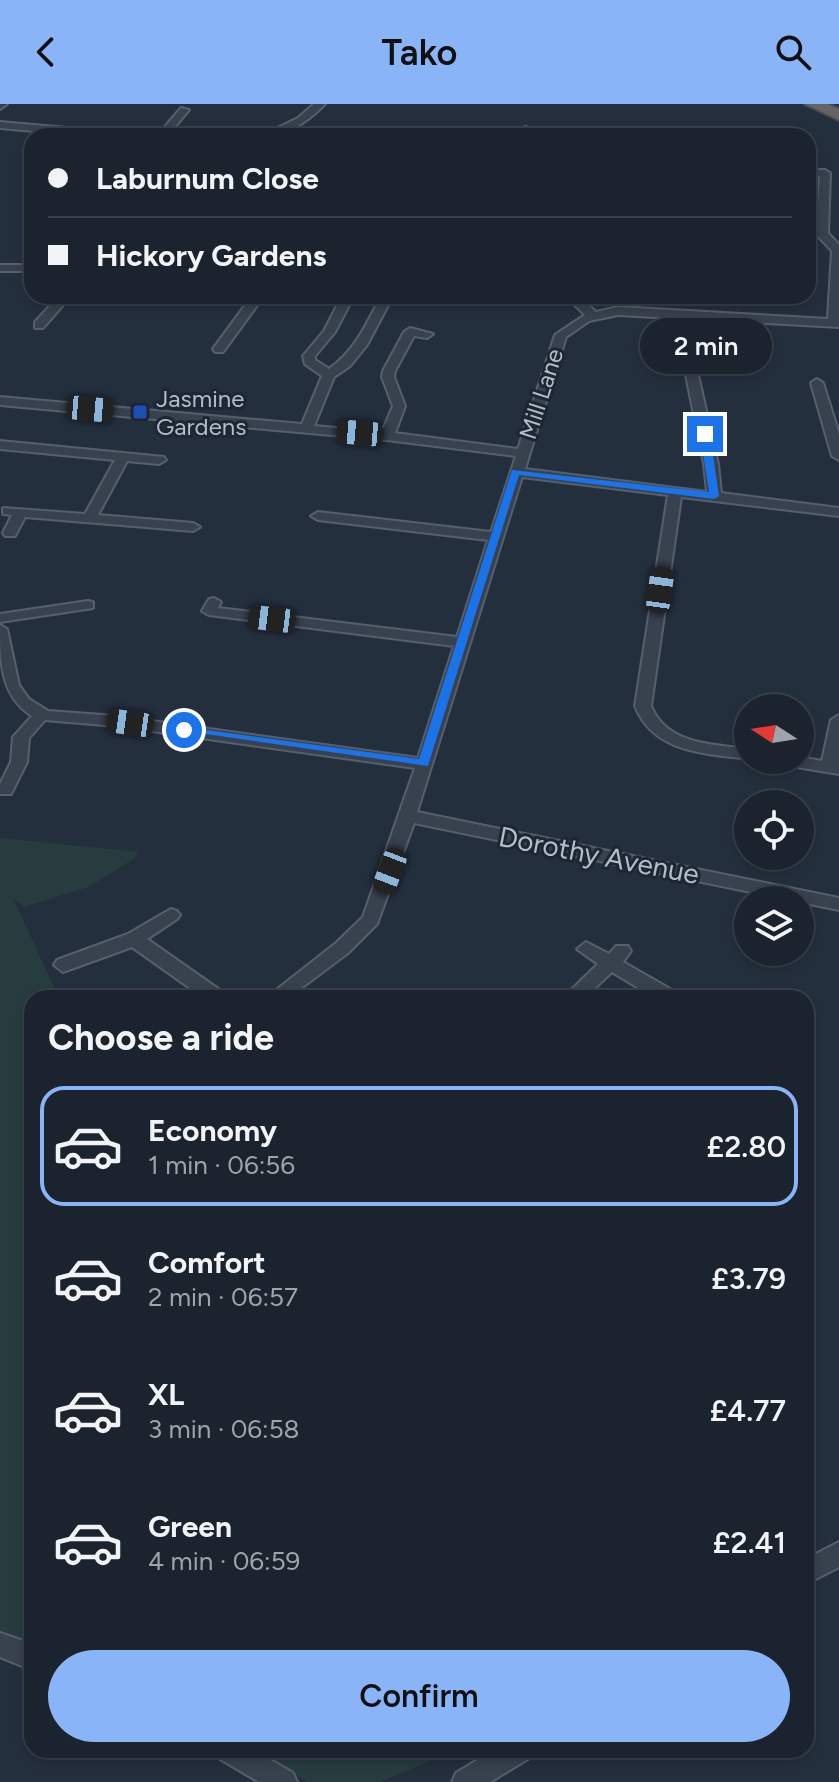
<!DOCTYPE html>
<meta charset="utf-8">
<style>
body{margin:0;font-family:Figtree,sans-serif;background:#242b36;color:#f1f3f6;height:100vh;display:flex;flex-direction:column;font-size:30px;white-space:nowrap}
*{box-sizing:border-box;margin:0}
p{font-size:26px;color:#a0a4aa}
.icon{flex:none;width:44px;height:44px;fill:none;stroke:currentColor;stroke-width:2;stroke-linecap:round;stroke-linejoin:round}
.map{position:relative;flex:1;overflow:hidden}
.panel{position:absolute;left:24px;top:886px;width:790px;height:768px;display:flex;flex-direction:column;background:#1b232e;border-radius:24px;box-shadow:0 4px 12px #0003,0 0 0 2px #39404a}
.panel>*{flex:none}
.hud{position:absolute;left:24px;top:24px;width:792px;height:176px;border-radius:24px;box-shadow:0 4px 12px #0003,0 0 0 2px #39404a;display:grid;align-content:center;height:176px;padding:0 24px;background:#1b232e}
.needle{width:52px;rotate:282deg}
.buttons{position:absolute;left:734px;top:590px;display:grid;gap:16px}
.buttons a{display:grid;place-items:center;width:80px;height:80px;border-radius:50%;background:#1b232e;box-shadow:0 4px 12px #0003,0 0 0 2px #39404a;font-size:40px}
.end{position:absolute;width:36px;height:36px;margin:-18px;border:10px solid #1a73e8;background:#fff;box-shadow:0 0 0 4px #fff}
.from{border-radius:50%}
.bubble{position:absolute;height:56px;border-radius:28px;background:#1b232e;box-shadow:0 4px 12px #0003,0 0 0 2px #39404a;font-size:26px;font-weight:600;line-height:56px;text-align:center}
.car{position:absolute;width:24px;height:48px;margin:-24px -12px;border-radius:10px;box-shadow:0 0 6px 2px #0007;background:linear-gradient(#222 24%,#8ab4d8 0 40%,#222 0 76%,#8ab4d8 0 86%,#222 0)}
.hud b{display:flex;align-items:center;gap:28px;height:76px;font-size:30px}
.hud b+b{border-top:2px solid #39404a}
.hud i{width:20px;height:20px;background:#f1f3f6}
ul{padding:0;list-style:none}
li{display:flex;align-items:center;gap:24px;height:120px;margin:0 16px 12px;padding:0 8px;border:4px solid transparent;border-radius:24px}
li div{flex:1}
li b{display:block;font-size:30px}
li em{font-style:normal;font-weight:600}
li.selected{border-color:#8ab4f8}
li>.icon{width:72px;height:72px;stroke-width:1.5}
h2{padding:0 24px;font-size:36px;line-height:96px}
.action{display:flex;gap:16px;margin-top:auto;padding:16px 24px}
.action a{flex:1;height:92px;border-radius:48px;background:#8ab4f8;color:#111;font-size:32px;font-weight:600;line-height:92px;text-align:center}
header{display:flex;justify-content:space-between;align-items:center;height:104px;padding:0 24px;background:#8ab4f8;color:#111;font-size:36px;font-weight:600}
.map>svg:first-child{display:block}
.green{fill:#263c3f}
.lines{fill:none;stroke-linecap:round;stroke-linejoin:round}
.minor-casing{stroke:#565f6c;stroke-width:4}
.trunk-casing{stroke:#434c59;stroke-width:4}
.minor{fill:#38414e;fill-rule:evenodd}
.trunk{fill:#656462;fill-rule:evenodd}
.route{fill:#1a73e8}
.transit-dot{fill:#1a4fb4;stroke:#1d2633;stroke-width:3}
.labels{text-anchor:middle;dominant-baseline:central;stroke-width:6;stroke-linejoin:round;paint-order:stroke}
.far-street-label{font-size:24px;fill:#b4bcc9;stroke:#1d2633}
.far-poi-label{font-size:24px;fill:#b4bcc9;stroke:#1d2633;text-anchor:start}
.street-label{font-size:28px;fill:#b4bcc9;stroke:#1d2633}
</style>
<header><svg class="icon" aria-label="back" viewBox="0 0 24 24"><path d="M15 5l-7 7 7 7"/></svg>Tako<svg class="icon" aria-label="search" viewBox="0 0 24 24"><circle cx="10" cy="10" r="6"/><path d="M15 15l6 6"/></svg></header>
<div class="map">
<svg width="839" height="1678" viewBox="0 0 839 1678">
<rect width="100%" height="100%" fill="#242f3e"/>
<path class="green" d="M 0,734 L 138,748 L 135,754 L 88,783 L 24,803 L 13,794 L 59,894 L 32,894 L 32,1542 L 0,1531 Z
M 254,1646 L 429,1646 L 434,1655 L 381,1678 L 307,1678 Z"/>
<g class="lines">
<g class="minor-casing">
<path id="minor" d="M 0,0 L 7,0 L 0,5 Z
M 314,0 L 325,0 C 308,18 286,32 261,32 L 298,14 Z
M 181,4 L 189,6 L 167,32 L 157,32 Z
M 0,18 L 124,29 L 129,32 L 90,32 L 0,24 Z
M 525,23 L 544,27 L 539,30 L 521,28 L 520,26 Z
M 808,66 L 825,66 L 830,69 L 828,129 L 839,141 L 839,223 L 618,211 L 589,217 L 566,233 L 525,365 L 707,388 L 704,360 L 686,271 L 692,267 L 698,271 L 718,360 L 721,389 L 839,404 L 839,412 L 681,393 L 651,602 C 667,641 712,640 748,645 L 748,655 C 704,649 654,649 635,602 L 668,391 L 522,373 L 417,708 L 839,794 L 839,806 L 414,719 L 377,820 L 348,849 L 288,894 L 266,894 L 336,839 L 363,813 L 415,664 L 116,622 L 45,616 L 29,634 L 27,658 L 11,690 L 0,690 L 0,680 L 11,658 L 13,633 L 32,612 C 0,592 0,556 0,521 L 7,525 L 19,581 L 29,595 L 48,607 L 116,612 L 418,654 L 454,542 L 209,511 L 202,507 L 209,495 L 214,494 L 221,498 L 218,504 L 457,533 L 488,436 L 318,416 L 311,412 L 318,408 L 491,428 L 516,352 L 387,336 L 0,301 L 0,293 L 302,320 L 322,272 L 305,260 L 303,252 L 324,227 L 342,192 L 354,192 L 335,228 L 315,252 L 315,256 L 329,265 C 355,247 367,219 381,192 L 393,192 L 367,241 L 350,262 L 334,273 L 314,322 L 382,328 L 393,302 L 382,273 L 383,267 L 404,228 L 410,224 L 433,230 L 427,234 L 414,232 L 395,267 L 394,273 L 405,302 L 395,329 L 518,345 L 555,231 L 585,211 L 575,201 L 574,192 L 586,192 L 587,200 L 596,208 L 618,203 L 828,215 L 832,147 L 816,130 L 820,72 L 808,70 Z
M 0,161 L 32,161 L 32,167 L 0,167 Z
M 59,192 L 71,192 L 43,224 L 35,224 L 35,218 Z
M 252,192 L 264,192 L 223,248 L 215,248 L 213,245 Z
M 817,275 L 823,279 L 839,330 L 839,356 L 832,352 L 811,279 Z
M 0,337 L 164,353 L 166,356 L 159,360 L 127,357 L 98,411 L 193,419 L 200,423 L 193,427 L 25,413 L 15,432 L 5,432 L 3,429 L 12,411 L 3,410 L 3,404 L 85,410 L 115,356 L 0,345 Z
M 88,497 L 93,498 L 93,504 L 0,518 L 0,510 Z
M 839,611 L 839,670 L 778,660 L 776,656 L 800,656 L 800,653 L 822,657 L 831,616 Z
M 171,805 L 177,807 L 180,811 L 177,815 L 147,835 L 224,889 L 226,894 L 204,894 L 132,843 L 63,868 L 54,861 L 57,856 L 128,830 Z
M 586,838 L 609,850 L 616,842 L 628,842 L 631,847 L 623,858 L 677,889 L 679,894 L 655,894 L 612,868 L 584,894 L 563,894 L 598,860 L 577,845 Z
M 839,1438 L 839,1463 L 806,1480 L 806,1455 Z
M 0,1529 L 32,1540 L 32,1566 L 0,1553 Z
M 216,1646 L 254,1646 L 293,1669 L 297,1678 L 259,1678 L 220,1655 Z
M 494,1646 L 532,1646 L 528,1655 L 490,1678 L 452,1678 L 456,1669 Z"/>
</g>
<g class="trunk-casing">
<path id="trunk" d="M 805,0 L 827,0 L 839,5 L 839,16 Z"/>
</g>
<use href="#minor" class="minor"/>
<use href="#trunk" class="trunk"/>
</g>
<path class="route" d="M 705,327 L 710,330 L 719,392 L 714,395 L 519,371 L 428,662 L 178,626 L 184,623 L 419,655 L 512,366 L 709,388 L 700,330 Z"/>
<rect class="transit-dot" x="132" y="300" width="16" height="16" rx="4"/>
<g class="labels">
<g class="far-street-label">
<text transform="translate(541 290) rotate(-72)">Mill Lane</text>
</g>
<g class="far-poi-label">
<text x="156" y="294">Jasmine<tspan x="156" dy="28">Gardens</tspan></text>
</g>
<g class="street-label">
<text transform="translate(599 751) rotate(11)">Dorothy Avenue</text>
</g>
</g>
</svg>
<div class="buttons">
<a><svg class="needle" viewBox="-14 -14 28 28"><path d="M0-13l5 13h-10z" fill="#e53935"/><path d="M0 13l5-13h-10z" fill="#a0a4aa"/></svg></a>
<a><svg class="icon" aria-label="locate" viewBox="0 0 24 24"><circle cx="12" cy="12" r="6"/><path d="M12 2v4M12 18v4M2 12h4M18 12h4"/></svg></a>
<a><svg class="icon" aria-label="layers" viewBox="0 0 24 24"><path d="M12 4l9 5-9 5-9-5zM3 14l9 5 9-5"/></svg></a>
</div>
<i class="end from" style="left:184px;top:626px"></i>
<i class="end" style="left:705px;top:330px"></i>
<div class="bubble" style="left:640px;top:214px;width:132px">2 min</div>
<i class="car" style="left:90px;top:305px;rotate:95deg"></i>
<i class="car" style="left:360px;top:329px;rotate:275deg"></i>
<i class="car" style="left:660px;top:486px;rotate:8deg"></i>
<i class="car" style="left:272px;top:515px;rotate:277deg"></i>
<i class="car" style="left:130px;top:619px;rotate:278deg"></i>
<i class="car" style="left:390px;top:767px;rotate:201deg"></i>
<div class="hud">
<b><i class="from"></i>Laburnum Close</b>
<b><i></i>Hickory Gardens</b>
</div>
<section class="panel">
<h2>Choose a ride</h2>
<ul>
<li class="selected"><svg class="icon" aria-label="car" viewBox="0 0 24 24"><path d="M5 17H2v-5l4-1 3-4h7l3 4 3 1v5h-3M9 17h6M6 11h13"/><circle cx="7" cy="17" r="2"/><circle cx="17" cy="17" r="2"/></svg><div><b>Economy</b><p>1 min · 06:56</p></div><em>£2.80</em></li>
<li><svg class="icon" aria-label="car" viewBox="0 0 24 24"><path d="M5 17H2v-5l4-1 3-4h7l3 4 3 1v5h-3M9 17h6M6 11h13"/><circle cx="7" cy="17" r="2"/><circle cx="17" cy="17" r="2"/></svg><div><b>Comfort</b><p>2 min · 06:57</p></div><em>£3.79</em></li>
<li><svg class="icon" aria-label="car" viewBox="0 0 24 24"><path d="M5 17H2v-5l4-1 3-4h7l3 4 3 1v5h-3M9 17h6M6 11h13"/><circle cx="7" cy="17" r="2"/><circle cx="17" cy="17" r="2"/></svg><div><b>XL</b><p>3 min · 06:58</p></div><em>£4.77</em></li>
<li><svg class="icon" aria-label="car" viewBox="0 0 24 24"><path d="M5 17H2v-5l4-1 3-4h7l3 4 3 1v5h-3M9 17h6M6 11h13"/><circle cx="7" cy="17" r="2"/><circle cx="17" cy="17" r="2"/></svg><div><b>Green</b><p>4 min · 06:59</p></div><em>£2.41</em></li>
</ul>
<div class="action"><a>Confirm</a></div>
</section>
</div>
